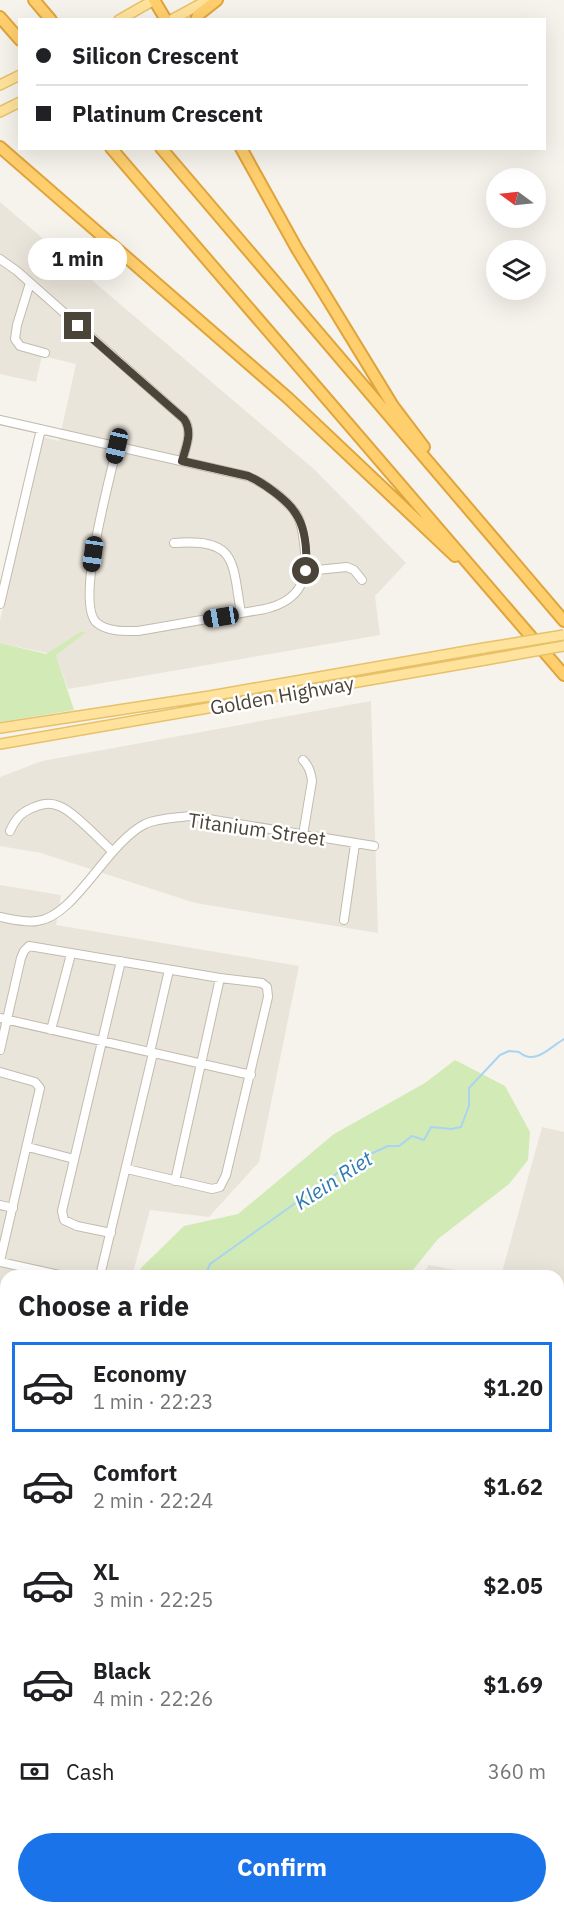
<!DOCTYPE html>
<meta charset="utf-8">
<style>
body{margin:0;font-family:"IBM Plex Sans",sans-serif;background:#f2f2f2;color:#202124;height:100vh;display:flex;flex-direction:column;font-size:22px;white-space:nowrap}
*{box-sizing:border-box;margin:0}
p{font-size:20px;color:#757577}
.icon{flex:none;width:33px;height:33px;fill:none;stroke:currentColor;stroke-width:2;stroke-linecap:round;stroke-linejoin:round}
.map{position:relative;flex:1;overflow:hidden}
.details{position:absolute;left:0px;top:1270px;width:564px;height:644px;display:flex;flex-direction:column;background:#fff;border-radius:18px 18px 0 0;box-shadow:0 6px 24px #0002}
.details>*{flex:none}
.hud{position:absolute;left:18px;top:18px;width:528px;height:132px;border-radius:0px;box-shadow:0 6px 24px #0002;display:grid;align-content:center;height:132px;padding:0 18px;background:#fff}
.needle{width:39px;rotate:285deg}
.buttons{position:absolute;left:486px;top:168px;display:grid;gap:12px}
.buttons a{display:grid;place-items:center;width:60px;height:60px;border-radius:50%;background:#fff;box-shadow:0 6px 24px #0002;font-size:30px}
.end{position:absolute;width:27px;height:27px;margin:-14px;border:8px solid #4b4439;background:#fff;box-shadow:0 0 0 3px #fff}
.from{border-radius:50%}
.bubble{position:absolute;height:42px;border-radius:21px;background:#fff;box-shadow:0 6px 24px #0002;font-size:20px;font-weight:700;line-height:42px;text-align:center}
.car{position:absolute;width:18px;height:36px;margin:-18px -9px;border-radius:8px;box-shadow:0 0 4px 2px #0007;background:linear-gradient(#222 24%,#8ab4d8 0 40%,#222 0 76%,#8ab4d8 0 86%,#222 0)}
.hud b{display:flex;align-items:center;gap:21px;height:57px;font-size:22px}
.hud b+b{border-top:2px solid #e0e0e0}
.hud i{width:15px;height:15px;background:#202124}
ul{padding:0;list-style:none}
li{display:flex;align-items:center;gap:18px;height:90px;margin:0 12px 9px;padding:0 6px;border:3px solid transparent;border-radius:0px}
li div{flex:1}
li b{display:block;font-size:22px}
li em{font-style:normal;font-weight:700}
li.current{border-color:#1a73e8}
li>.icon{width:54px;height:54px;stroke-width:1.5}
h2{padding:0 18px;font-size:27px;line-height:72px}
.pay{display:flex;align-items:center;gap:15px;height:66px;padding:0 18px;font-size:22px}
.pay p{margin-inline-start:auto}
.cta{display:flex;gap:12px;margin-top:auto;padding:12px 18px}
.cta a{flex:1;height:69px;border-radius:36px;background:#1a73e8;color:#fff;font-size:24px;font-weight:700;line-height:69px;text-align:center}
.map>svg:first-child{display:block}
.residential{fill:#eae5da}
.green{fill:#d2eab5}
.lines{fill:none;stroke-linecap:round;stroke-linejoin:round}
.stream{stroke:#a9d4f2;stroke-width:2}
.minor-casing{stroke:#c2bbae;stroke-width:10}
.major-casing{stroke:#e6c16a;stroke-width:12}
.highway-casing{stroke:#e0a43c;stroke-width:14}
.minor{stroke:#fff;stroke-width:8}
.major{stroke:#ffe39c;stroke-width:9}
.highway{stroke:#ffcf6e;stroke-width:10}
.major-bridge-casing{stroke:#e6c16a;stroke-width:12;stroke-linecap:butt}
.major-bridge{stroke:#ffe39c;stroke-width:9}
.route{stroke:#4b4439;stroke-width:8}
.labels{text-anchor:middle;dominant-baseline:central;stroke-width:5;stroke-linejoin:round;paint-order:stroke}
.street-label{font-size:20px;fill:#4b4439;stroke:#fff}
.water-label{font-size:21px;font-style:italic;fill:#2e7ab2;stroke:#fff}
</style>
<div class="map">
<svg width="564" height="1913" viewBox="0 0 564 1913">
<rect width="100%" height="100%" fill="#f6f3ec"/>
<path class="residential" d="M 0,202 L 315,470 L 406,563 L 375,596 L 380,635 L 68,689 L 56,655 L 0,643 L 0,621 L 40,436 L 59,441 L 76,364 L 42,356 L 36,382 L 0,374 Z
M 371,701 L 378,933 L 195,903 L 41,853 L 0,846 L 0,777 L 42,761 Z
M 0,885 L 61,895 L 56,925 L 299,966 L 259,1162 L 209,1217 L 150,1210 L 132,1276 L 6,1276 L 6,1381 L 0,1385 Z
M 542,1127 L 564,1132 L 564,1913 L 512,1913 L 513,1908 L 558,1908 L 558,1276 L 501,1276 Z
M 429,1265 L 488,1276 L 421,1276 Z
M 0,1590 L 6,1597 L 6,1908 L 356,1908 L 358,1913 L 0,1913 Z"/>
<path class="green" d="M 82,631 L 85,633 L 56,655 L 74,710 L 0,722 L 0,643 L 46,654 Z
M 455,1060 L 505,1086 L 530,1132 L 528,1160 L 509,1184 L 438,1239 L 408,1276 L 138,1276 L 141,1268 L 184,1226 L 238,1214 L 334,1134 L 425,1083 Z
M 6,1401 L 6,1477 L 0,1481 L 0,1405 Z"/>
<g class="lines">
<path class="stream" d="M 205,1276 L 210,1264 L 353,1162 L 388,1146 L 399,1146 L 412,1136 L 424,1140 L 431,1127 L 451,1129 L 461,1127 L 469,1106 L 469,1088 L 500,1055 L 509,1051 L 519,1052 C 535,1066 550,1047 564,1039
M 0,1440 L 6,1437"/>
<g class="minor-casing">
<path id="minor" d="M 0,259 L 17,271 L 184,419 C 193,431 186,447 182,461
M 30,283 L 17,325 L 15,339 L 20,346 L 45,353
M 0,420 C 82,439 165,457 247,476 C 264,483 284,497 295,512 C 301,520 303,533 304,543 C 309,578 302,600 265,609 L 138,631 C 125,631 108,632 97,623 C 74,604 111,476 117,446
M 174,543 C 238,538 232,562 241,613
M 306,571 L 347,567 L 354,570 L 362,580
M 0,604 L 41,429
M 303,760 C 309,766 311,772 312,781 L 303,835
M 10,831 C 15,820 20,813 32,808 C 41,804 49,802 59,806 C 72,810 100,840 112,851
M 0,917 C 11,919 25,923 37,921 C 75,917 106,844 145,824 C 158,818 176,818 190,816 L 374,846
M 344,920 L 355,844
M 0,1018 L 251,1075
M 51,1030 L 71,954
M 0,1050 L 21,958 L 24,951 L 29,946 L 220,978 L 262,983 L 267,987 L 268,997 L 226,1175 L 220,1187 L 212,1189 L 127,1169
M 150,1052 L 169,970
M 0,1072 L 35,1082 L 40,1088 L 0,1261
M 28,1147 L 74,1159
M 175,1181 L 220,978
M 0,1205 L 13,1208
M 111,1233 L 77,1226 L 64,1220 L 62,1211 L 121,961
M 0,1262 L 64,1276
M 100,1276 L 153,1053
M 0,1316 L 6,1317
M 558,1367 L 564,1368
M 558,1406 L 564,1407
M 558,1476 L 564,1477
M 558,1529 L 564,1530
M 561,1608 L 564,1585
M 0,1643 L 6,1623
M 0,1667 L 6,1669
M 558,1688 L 564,1653
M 558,1720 L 564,1721
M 0,1748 L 6,1750
M 0,1815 L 6,1817
M 558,1820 L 564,1815
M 558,1825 L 564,1834
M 558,1847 L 564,1849
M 316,1908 L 320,1910
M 538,1908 L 561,1913
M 13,1913 L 15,1908
M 73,1913 L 74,1908
M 135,1913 L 135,1908
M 196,1913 L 197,1908
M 258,1913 L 259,1908"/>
</g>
<g class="major-casing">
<path id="major" d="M 119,20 L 154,0
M 171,20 L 208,0
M 0,85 L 20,75
M 0,112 L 20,102
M 0,728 L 210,696 L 484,648
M 0,744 L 485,660"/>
</g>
<g class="highway-casing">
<path id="highway" d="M 34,0 L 51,20
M 154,0 L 166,20
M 0,17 L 20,40
M 196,20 L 198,15 L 217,0
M 0,147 L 288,398 L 455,556
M 111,148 L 564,675
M 161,148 L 564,621
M 241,148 L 297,249 L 393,406 L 424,447"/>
</g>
<use href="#minor" class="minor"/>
<use href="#major" class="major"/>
<use href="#highway" class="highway"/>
<g class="major-bridge-casing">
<path id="major-bridge" d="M 484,648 L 564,635
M 485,660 L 564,646"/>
</g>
<use href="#major-bridge" class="major-bridge"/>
</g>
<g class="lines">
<path class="route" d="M 78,326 L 184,419 C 193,432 186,447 182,461 L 248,476 C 262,482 288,500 296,514 C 306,529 307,554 306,571"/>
</g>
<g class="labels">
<g class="street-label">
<text transform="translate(282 695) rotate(-10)">Golden Highway</text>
<text transform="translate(257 829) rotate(8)">Titanium Street</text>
</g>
<g class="water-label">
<text transform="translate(333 1180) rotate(-33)">Klein Riet</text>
</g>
</g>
</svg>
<div class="buttons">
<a><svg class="needle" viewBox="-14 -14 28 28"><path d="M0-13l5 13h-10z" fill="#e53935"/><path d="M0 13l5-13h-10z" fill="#757577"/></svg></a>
<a><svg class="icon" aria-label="layers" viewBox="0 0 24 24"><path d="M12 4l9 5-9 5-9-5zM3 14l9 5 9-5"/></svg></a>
</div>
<i class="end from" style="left:306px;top:571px"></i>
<i class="end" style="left:78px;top:326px"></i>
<div class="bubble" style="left:28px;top:238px;width:99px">1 min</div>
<i class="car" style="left:117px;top:446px;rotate:193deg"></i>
<i class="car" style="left:93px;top:554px;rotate:188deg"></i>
<i class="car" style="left:221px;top:617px;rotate:261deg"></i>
<div class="hud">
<b><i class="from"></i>Silicon Crescent</b>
<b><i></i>Platinum Crescent</b>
</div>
<section class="details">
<h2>Choose a ride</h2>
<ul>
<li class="current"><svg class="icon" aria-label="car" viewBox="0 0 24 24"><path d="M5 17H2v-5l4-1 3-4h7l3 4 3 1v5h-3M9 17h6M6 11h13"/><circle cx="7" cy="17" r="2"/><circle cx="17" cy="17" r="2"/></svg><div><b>Economy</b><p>1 min · 22:23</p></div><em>$1.20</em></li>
<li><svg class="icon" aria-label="car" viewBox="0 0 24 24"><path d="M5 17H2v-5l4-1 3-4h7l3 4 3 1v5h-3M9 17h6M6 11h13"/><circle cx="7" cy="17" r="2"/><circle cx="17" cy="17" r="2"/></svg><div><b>Comfort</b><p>2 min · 22:24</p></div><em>$1.62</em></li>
<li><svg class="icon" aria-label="car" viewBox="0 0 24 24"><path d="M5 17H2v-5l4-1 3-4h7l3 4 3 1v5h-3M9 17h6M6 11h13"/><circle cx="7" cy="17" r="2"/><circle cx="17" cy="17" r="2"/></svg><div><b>XL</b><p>3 min · 22:25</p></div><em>$2.05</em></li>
<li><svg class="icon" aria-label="car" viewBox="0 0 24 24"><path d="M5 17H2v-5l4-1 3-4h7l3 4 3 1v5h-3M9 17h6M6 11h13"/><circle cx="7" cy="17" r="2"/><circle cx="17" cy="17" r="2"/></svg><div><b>Black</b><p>4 min · 22:26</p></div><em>$1.69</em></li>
</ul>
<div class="pay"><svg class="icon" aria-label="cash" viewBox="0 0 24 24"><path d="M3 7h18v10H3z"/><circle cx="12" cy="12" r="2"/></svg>Cash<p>360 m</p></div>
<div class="cta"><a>Confirm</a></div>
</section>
</div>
